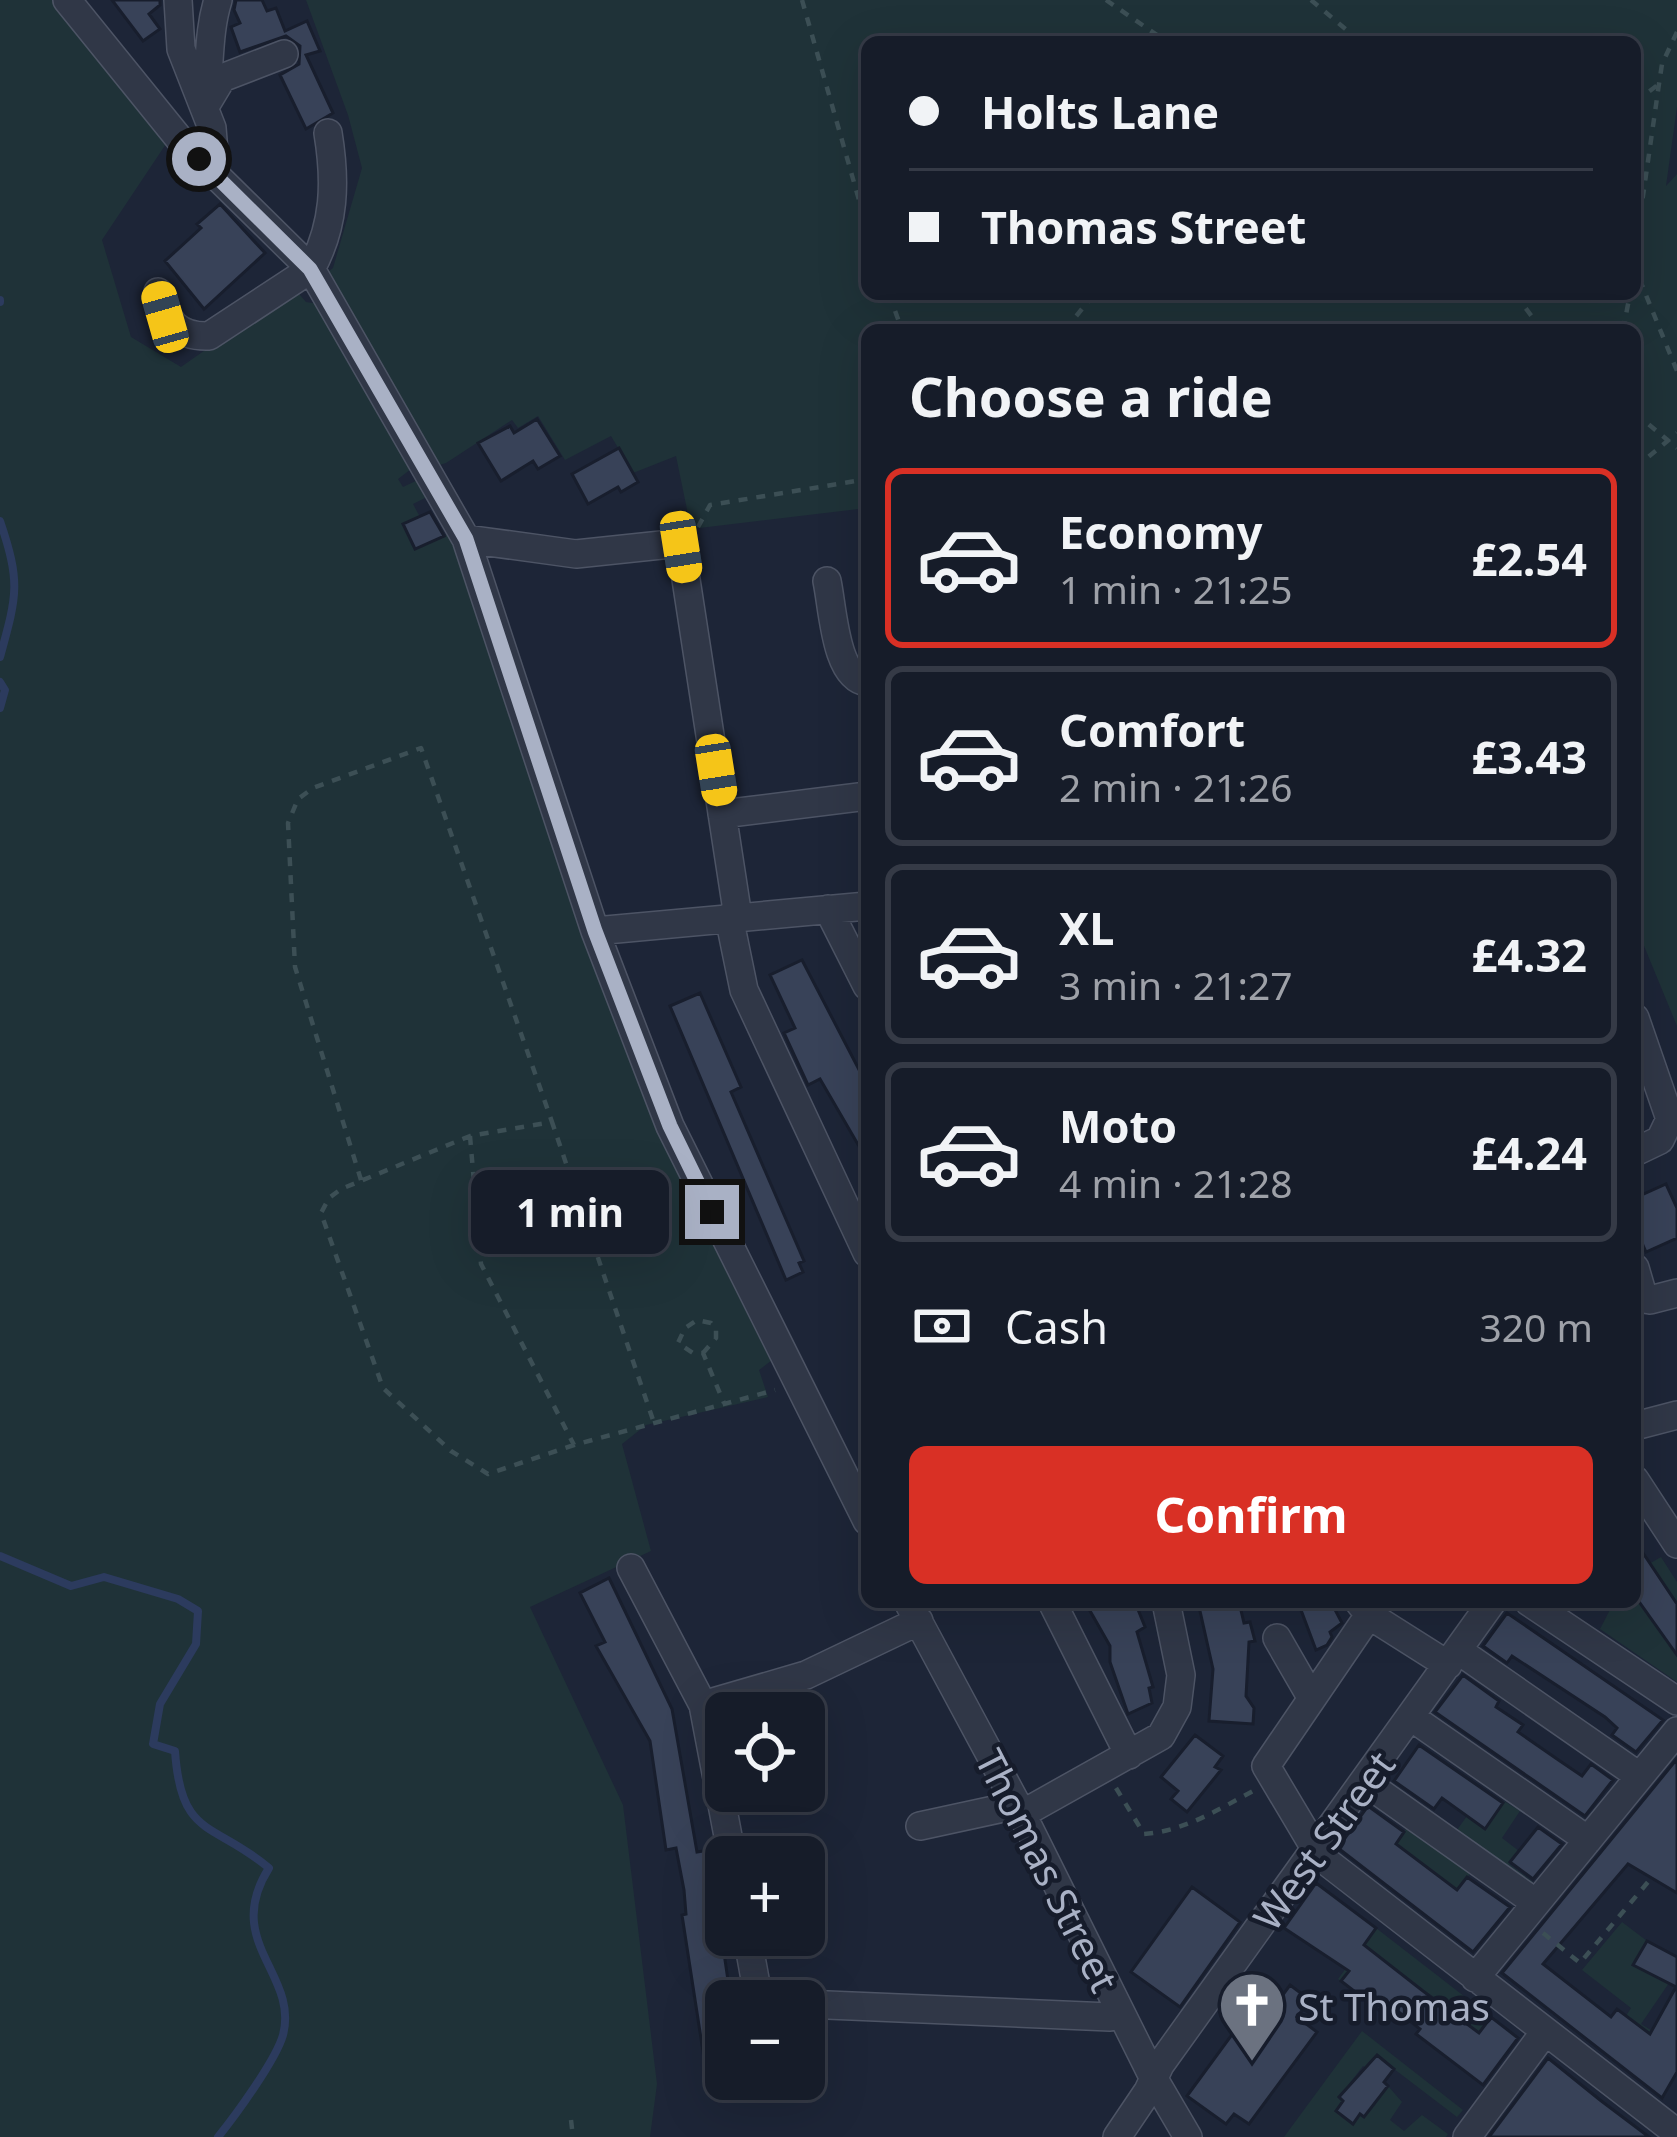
<!DOCTYPE html>
<meta charset="utf-8">
<style>
body{margin:0;font-family:"Noto Sans",sans-serif;background:#232935;color:#f1f3f6;height:100vh;display:flex;flex-direction:column;font-size:45px;white-space:nowrap}
*{box-sizing:border-box;margin:0}
p{font-size:39px;color:#9ea1a8}
.icon{flex:none;width:66px;height:66px;fill:none;stroke:currentColor;stroke-width:2;stroke-linecap:round;stroke-linejoin:round}
.map{position:relative;flex:1;overflow:hidden}
.side{position:absolute;left:861px;top:324px;width:780px;height:1284px;display:flex;flex-direction:column;background:#161c29;border-radius:18px;box-shadow:0 12px 48px #0002,0 0 0 3px #353a46}
.side>*{flex:none}
.banner{position:absolute;left:861px;top:36px;width:780px;height:264px;border-radius:18px;box-shadow:0 12px 48px #0002,0 0 0 3px #353a46;display:grid;align-content:center;height:264px;padding:0 48px;background:#161c29}
.tools{position:absolute;left:705px;top:1692px;display:grid;gap:24px}
.tools a{display:grid;place-items:center;width:120px;height:120px;border-radius:18px;background:#161c29;box-shadow:0 12px 48px #0002,0 0 0 3px #353a46;font-size:60px}
.end{position:absolute;width:54px;height:54px;margin:-27px;border:15px solid #a9b1c5;background:#111;box-shadow:0 0 0 6px #111}
.from{border-radius:50%}
.bubble{position:absolute;height:84px;border-radius:18px;background:#161c29;box-shadow:0 12px 48px #0002,0 0 0 3px #353a46;font-size:39px;font-weight:700;line-height:84px;text-align:center}
.car{position:absolute;width:36px;height:72px;margin:-36px -18px;border-radius:15px;box-shadow:0 0 9px 3px #0007;background:linear-gradient(#f5c518 24%,#345 0 40%,#f5c518 0 76%,#345 0 86%,#f5c518 0)}
.banner b{display:flex;align-items:center;gap:42px;height:114px;font-size:45px}
.banner b+b{border-top:3px solid #353a46}
.banner i{width:30px;height:30px;background:#f1f3f6}
ul{padding:0;list-style:none}
li{display:flex;align-items:center;gap:36px;height:180px;margin:0 24px 18px;padding:0 24px;border:6px solid #353a46;border-radius:18px}
li div{flex:1}
li b{display:block;font-size:45px}
li em{font-style:normal;font-weight:700}
li.current{border-color:#d93025}
li>.icon{width:108px;height:108px;stroke-width:1.5}
h2{padding:0 48px;font-size:54px;line-height:144px}
.pay{display:flex;align-items:center;gap:30px;height:132px;padding:0 48px;font-size:45px}
.pay p{margin-inline-start:auto}
.action{display:flex;gap:24px;margin-top:auto;padding:24px 48px}
.action a{flex:1;height:138px;border-radius:18px;background:#d93025;color:#fff;font-size:48px;font-weight:700;line-height:138px;text-align:center}
.map>svg:first-child{display:block}
.green{fill:#1f3238;fill-rule:evenodd}
.lines{fill:none;stroke-linecap:round;stroke-linejoin:round}
.stream{stroke:#2c3b5e;stroke-width:8}
.building{fill:#384258;stroke:#181e2d;stroke-width:3}
.minor-casing{stroke:#4d5465;stroke-width:30}
.path{stroke:#3c4f55;stroke-width:4.5;stroke-dasharray:9 9;stroke-linecap:butt}
.minor{stroke:#303747;stroke-width:27}
.route{stroke:#a9b1c5;stroke-width:15}
.labels{text-anchor:middle;dominant-baseline:central;stroke-width:9;stroke-linejoin:round;paint-order:stroke}
.street-label{font-size:39px;fill:#a9b1c5;stroke:#161c2b}
.poi-label{font-size:39px;fill:#a9b1c5;stroke:#161c2b;text-anchor:start}
</style>
<div class="map">
<svg width="1677" height="2137" viewBox="0 0 1677 2137">
<rect width="100%" height="100%" fill="#1d2537"/>
<path class="green" d="M 0,0 L 53,0 L 168,141 L 102,240 L 131,337 L 181,367 L 294,288 L 306,302 L 326,305 L 415,466 L 398,479 L 403,487 L 420,479 L 429,496 L 413,504 L 420,517 L 404,525 L 415,549 L 449,534 L 593,951 L 776,1357 L 759,1370 L 768,1397 L 646,1425 L 622,1444 L 651,1551 L 530,1607 L 623,1805 L 657,2084 L 650,2137 L 0,2137 Z
M 306,0 L 1677,0 L 1677,107 L 1666,186 L 1677,174 L 1677,1026 L 1635,924 L 1635,330 L 867,330 L 867,508 L 691,529 L 676,456 L 633,473 L 611,436 L 565,460 L 538,416 L 518,428 L 512,420 L 446,463 L 436,466 L 328,272 L 333,268 L 362,168 L 348,115 ZM 867,42 L 1635,42 L 1635,294 L 867,294 Z
M 1661,1557 L 1677,1582 L 1677,1604 L 1647,1613 L 1677,1656 L 1677,1682 L 1600,1629 L 1614,1602 L 1635,1602 L 1635,1598 L 1660,1583 L 1649,1564 Z
M 1504,1801 L 1520,1811 L 1502,1838 L 1519,1851 L 1509,1864 L 1533,1882 L 1527,1889 L 1452,1837 L 1467,1816 L 1485,1828 Z
M 1411,1822 L 1474,1867 L 1465,1881 L 1474,1906 L 1400,1857 L 1387,1828 L 1400,1837 Z
M 1622,1922 L 1647,1941 L 1634,1965 L 1669,1983 L 1641,2024 L 1662,2037 L 1634,2046 L 1620,2065 L 1614,2060 L 1632,2036 L 1632,2021 L 1626,2016 L 1631,2008 L 1582,1970 Z
M 1376,1928 L 1491,2017 L 1478,2035 L 1456,2045 L 1404,2016 L 1423,1990 L 1368,1948 L 1341,1981 L 1338,1979 Z
M 1362,2031 L 1463,2110 L 1457,2117 L 1377,2056 L 1367,2068 L 1363,2066 L 1339,2097 L 1343,2101 L 1336,2111 L 1353,2123 L 1360,2114 L 1364,2117 L 1388,2086 L 1402,2102 L 1390,2120 L 1404,2131 L 1422,2115 L 1448,2134 L 1446,2137 L 1284,2137 Z"/>
<g class="lines">
<path class="stream" d="M 0,300 L 0,302
M 0,521 C 21,583 17,595 0,657
M 0,682 L 5,690 L 0,708
M 0,1556 L 71,1586 L 104,1577 L 178,1599 L 198,1611 L 196,1644 L 160,1704 L 153,1744 L 175,1751 C 181,1839 213,1821 269,1868 C 222,1942 299,1974 283,2035 C 276,2060 235,2116 218,2137"/>
</g>
<path class="building" d="M 112,0 L 160,0 L 160,5 L 149,14 L 160,29 L 143,41 Z
M 236,0 L 262,0 L 267,11 L 276,8 L 285,31 L 307,21 L 320,51 L 306,55 L 333,113 L 306,129 L 280,75 L 299,64 L 300,46 L 286,36 L 240,52 L 231,27 L 240,23 L 234,10 Z
M 220,204 L 265,253 L 204,309 L 165,261 L 201,228 L 197,224 Z
M 537,419 L 560,456 L 538,469 L 533,461 L 501,481 L 478,443 L 510,426 L 514,433 Z
M 619,448 L 638,482 L 621,492 L 618,487 L 588,504 L 572,474 Z
M 430,512 L 444,536 L 415,549 L 403,524 Z
M 802,960 L 867,1085 L 867,1160 L 820,1079 L 808,1085 L 784,1033 L 795,1028 L 770,975 Z
M 700,993 L 741,1087 L 731,1092 L 804,1261 L 799,1263 L 803,1272 L 786,1280 L 670,1006 Z
M 1666,1184 L 1677,1208 L 1677,1238 L 1646,1252 L 1635,1227 L 1635,1198 Z
M 1635,1541 L 1677,1604 L 1677,1655 L 1635,1596 Z
M 609,1578 L 672,1709 L 697,1852 L 709,1850 L 731,2001 L 726,2001 L 726,2057 L 704,2058 L 682,1915 L 686,1914 L 684,1890 L 676,1848 L 666,1850 L 650,1741 L 596,1646 L 605,1642 L 580,1593 Z
M 1085,1602 L 1135,1602 L 1145,1627 L 1137,1632 L 1153,1687 L 1149,1688 L 1152,1703 L 1128,1714 L 1110,1662 L 1110,1646 Z
M 1198,1602 L 1239,1602 L 1244,1623 L 1250,1622 L 1255,1641 L 1249,1642 L 1246,1696 L 1254,1708 L 1253,1724 L 1209,1721 L 1213,1669 Z
M 1298,1602 L 1331,1602 L 1342,1623 L 1330,1632 L 1332,1637 L 1327,1645 L 1316,1650 Z
M 1507,1613 L 1663,1720 L 1636,1752 L 1612,1735 L 1617,1728 L 1605,1717 L 1512,1656 L 1507,1663 L 1483,1646 Z
M 1463,1675 L 1499,1701 L 1496,1707 L 1523,1725 L 1518,1732 L 1557,1759 L 1582,1776 L 1591,1764 L 1613,1780 L 1585,1816 L 1435,1712 Z
M 1195,1735 L 1223,1756 L 1215,1767 L 1221,1770 L 1187,1812 L 1171,1799 L 1178,1791 L 1161,1777 Z
M 1419,1745 L 1503,1803 L 1485,1829 L 1442,1798 L 1434,1809 L 1394,1781 Z
M 1677,1759 L 1677,1893 L 1628,1864 L 1543,1964 L 1611,2017 L 1617,2009 L 1650,2034 L 1676,1987 L 1633,1965 L 1647,1941 L 1677,1957 L 1677,2072 L 1662,2098 L 1502,1973 Z
M 1368,1806 L 1404,1832 L 1396,1844 L 1457,1890 L 1467,1877 L 1510,1907 L 1473,1952 L 1338,1848 Z
M 1538,1827 L 1562,1844 L 1533,1879 L 1510,1862 Z
M 1316,1883 L 1376,1928 L 1364,1945 L 1423,1991 L 1479,2033 L 1491,2017 L 1518,2038 L 1483,2085 L 1416,2034 L 1420,2029 L 1390,2005 L 1384,2014 L 1341,1981 L 1349,1971 L 1284,1928 Z
M 1192,1887 L 1240,1922 L 1180,2007 L 1131,1972 Z
M 1290,1985 L 1310,2000 L 1297,2017 L 1317,2032 L 1249,2124 L 1234,2114 L 1226,2124 L 1187,2096 L 1250,2010 L 1253,2012 L 1265,1994 L 1277,2003 Z
M 1377,2055 L 1394,2069 L 1384,2082 L 1388,2086 L 1364,2117 L 1360,2114 L 1353,2124 L 1336,2111 L 1343,2101 L 1339,2097 Z
M 1548,2058 L 1600,2100 L 1649,2137 L 1489,2137 Z"/>
<g class="lines">
<g class="minor-casing">
<path id="minor" d="M 67,0 L 181,141 L 311,269 L 466,539 L 595,931 L 670,1126 L 867,1521
M 178,0 L 181,49 L 212,128 L 216,176
M 207,103 L 222,78 L 284,54
M 204,107 C 211,71 207,35 218,0
M 158,292 C 166,321 177,337 209,336 L 311,269 C 335,225 336,182 328,133
M 466,539 L 576,554 L 671,544 L 681,547 L 738,917
M 827,581 C 833,609 835,678 867,682
M 722,814 L 867,796
M 828,909 L 867,986
M 729,917 L 744,990 L 867,1253
M 595,931 L 867,906
M 1635,1018 L 1670,1119 L 1660,1140 L 1635,1152
M 1635,1268 L 1642,1292 L 1635,1299
M 1637,1298 L 1650,1300 L 1677,1293
M 1635,1426 L 1677,1415
M 1635,1480 L 1677,1544
M 631,1568 L 703,1705 L 732,1857
M 908,1602 L 1022,1814 L 1154,2079 L 1188,2137
M 1052,1602 L 1129,1755
M 1359,1602 L 1369,1615 L 1448,1665
M 1529,1602 L 1677,1701
M 1369,1615 L 1266,1766 L 1316,1850 L 1327,1862 L 1677,2133
M 1277,1638 L 1311,1697
M 1459,1651 L 1639,1776
M 703,1705 L 806,1675 L 919,1621
M 1411,1717 L 1588,1840
M 1365,1782 L 1536,1903
M 1022,1814 L 1161,1736 L 1177,1707 L 1181,1675 L 1166,1602
M 920,1826 L 1017,1805
M 747,1935 L 759,2001
M 1475,1978 L 1677,1731
M 804,2004 L 1110,2017 L 1120,2012
M 1117,2137 L 1148,2091 L 1160,2065 L 1492,1602
M 1467,2137 L 1544,2033"/>
</g>
<path class="path" d="M 802,0 L 867,228
M 1106,0 L 1167,42
M 1311,0 L 1361,42
M 1677,32 L 1662,64 L 1659,84 L 1642,203 L 1639,278 L 1677,371
M 1635,102 L 1659,84
M 889,294 L 902,330
M 1515,294 L 1542,330
M 1065,330 L 1094,294
M 1623,330 L 1630,294
M 1635,413 L 1677,448
M 1635,468 L 1677,433
M 698,527 L 710,505 L 856,481 L 867,475
M 470,1136 L 481,1264 L 574,1445 L 775,1390
M 361,1180 L 295,967 L 288,823 L 298,799 L 313,788 L 421,748 L 552,1122
M 703,1353 L 716,1338 L 716,1330 L 711,1323 L 697,1320 L 685,1328 L 678,1343 L 693,1353 L 703,1353 L 724,1403
M 574,1445 L 488,1474 L 451,1451 L 383,1388 L 321,1213 L 329,1198 L 341,1189 L 470,1136 L 552,1122 L 654,1423
M 1116,1788 L 1144,1834 C 1185,1831 1219,1809 1255,1790
M 1543,1933 L 1580,1963 L 1648,1882
M 571,2120 L 573,2137"/>
<use href="#minor" class="minor"/>
</g>
<g class="lines">
<path class="route" d="M 199,159 L 310,269 L 466,539 L 595,931 L 670,1126 L 712,1212"/>
</g>
<defs>
<g id="church-pin" transform="scale(3.45)"><path d="M0 17L-7.5 6A9.5 9.5 0 1 1 7.5 6Z" fill="#6b7280" stroke="#161c2b"/><path d="M-1.2-6h2.4v3.5h3.3v2.4h-3.3V6h-2.4V-.1h-3.3v-2.4h3.3Z" fill="#fff"/></g>
</defs>
<g fill-rule="evenodd">
<use href="#church-pin" x="1252" y="2005"/>
</g>
<g class="labels">
<g class="street-label">
<text transform="translate(1323 1840) rotate(-54)">West Street</text>
<text transform="translate(1048 1870) rotate(63)">Thomas Street</text>
</g>
<g class="poi-label">
<text x="1298" y="2005">St Thomas</text>
</g>
</g>
</svg>
<div class="tools">
<a><svg class="icon" aria-label="locate" viewBox="0 0 24 24"><circle cx="12" cy="12" r="6"/><path d="M12 2v4M12 18v4M2 12h4M18 12h4"/></svg></a>
<a>+</a>
<a>−</a>
</div>
<i class="end from" style="left:199px;top:159px"></i>
<i class="end" style="left:712px;top:1212px"></i>
<div class="bubble" style="left:471px;top:1170px;width:198px">1 min</div>
<i class="car" style="left:165px;top:317px;rotate:344deg"></i>
<i class="car" style="left:681px;top:547px;rotate:171deg"></i>
<i class="car" style="left:716px;top:770px;rotate:171deg"></i>
<div class="banner">
<b><i class="from"></i>Holts Lane</b>
<b><i></i>Thomas Street</b>
</div>
<section class="side">
<h2>Choose a ride</h2>
<ul>
<li class="current"><svg class="icon" aria-label="car" viewBox="0 0 24 24"><path d="M5 17H2v-5l4-1 3-4h7l3 4 3 1v5h-3M9 17h6M6 11h13"/><circle cx="7" cy="17" r="2"/><circle cx="17" cy="17" r="2"/></svg><div><b>Economy</b><p>1 min · 21:25</p></div><em>£2.54</em></li>
<li><svg class="icon" aria-label="car" viewBox="0 0 24 24"><path d="M5 17H2v-5l4-1 3-4h7l3 4 3 1v5h-3M9 17h6M6 11h13"/><circle cx="7" cy="17" r="2"/><circle cx="17" cy="17" r="2"/></svg><div><b>Comfort</b><p>2 min · 21:26</p></div><em>£3.43</em></li>
<li><svg class="icon" aria-label="car" viewBox="0 0 24 24"><path d="M5 17H2v-5l4-1 3-4h7l3 4 3 1v5h-3M9 17h6M6 11h13"/><circle cx="7" cy="17" r="2"/><circle cx="17" cy="17" r="2"/></svg><div><b>XL</b><p>3 min · 21:27</p></div><em>£4.32</em></li>
<li><svg class="icon" aria-label="car" viewBox="0 0 24 24"><path d="M5 17H2v-5l4-1 3-4h7l3 4 3 1v5h-3M9 17h6M6 11h13"/><circle cx="7" cy="17" r="2"/><circle cx="17" cy="17" r="2"/></svg><div><b>Moto</b><p>4 min · 21:28</p></div><em>£4.24</em></li>
</ul>
<div class="pay"><svg class="icon" aria-label="cash" viewBox="0 0 24 24"><path d="M3 7h18v10H3z"/><circle cx="12" cy="12" r="2"/></svg>Cash<p>320 m</p></div>
<div class="action"><a>Confirm</a></div>
</section>
</div>
